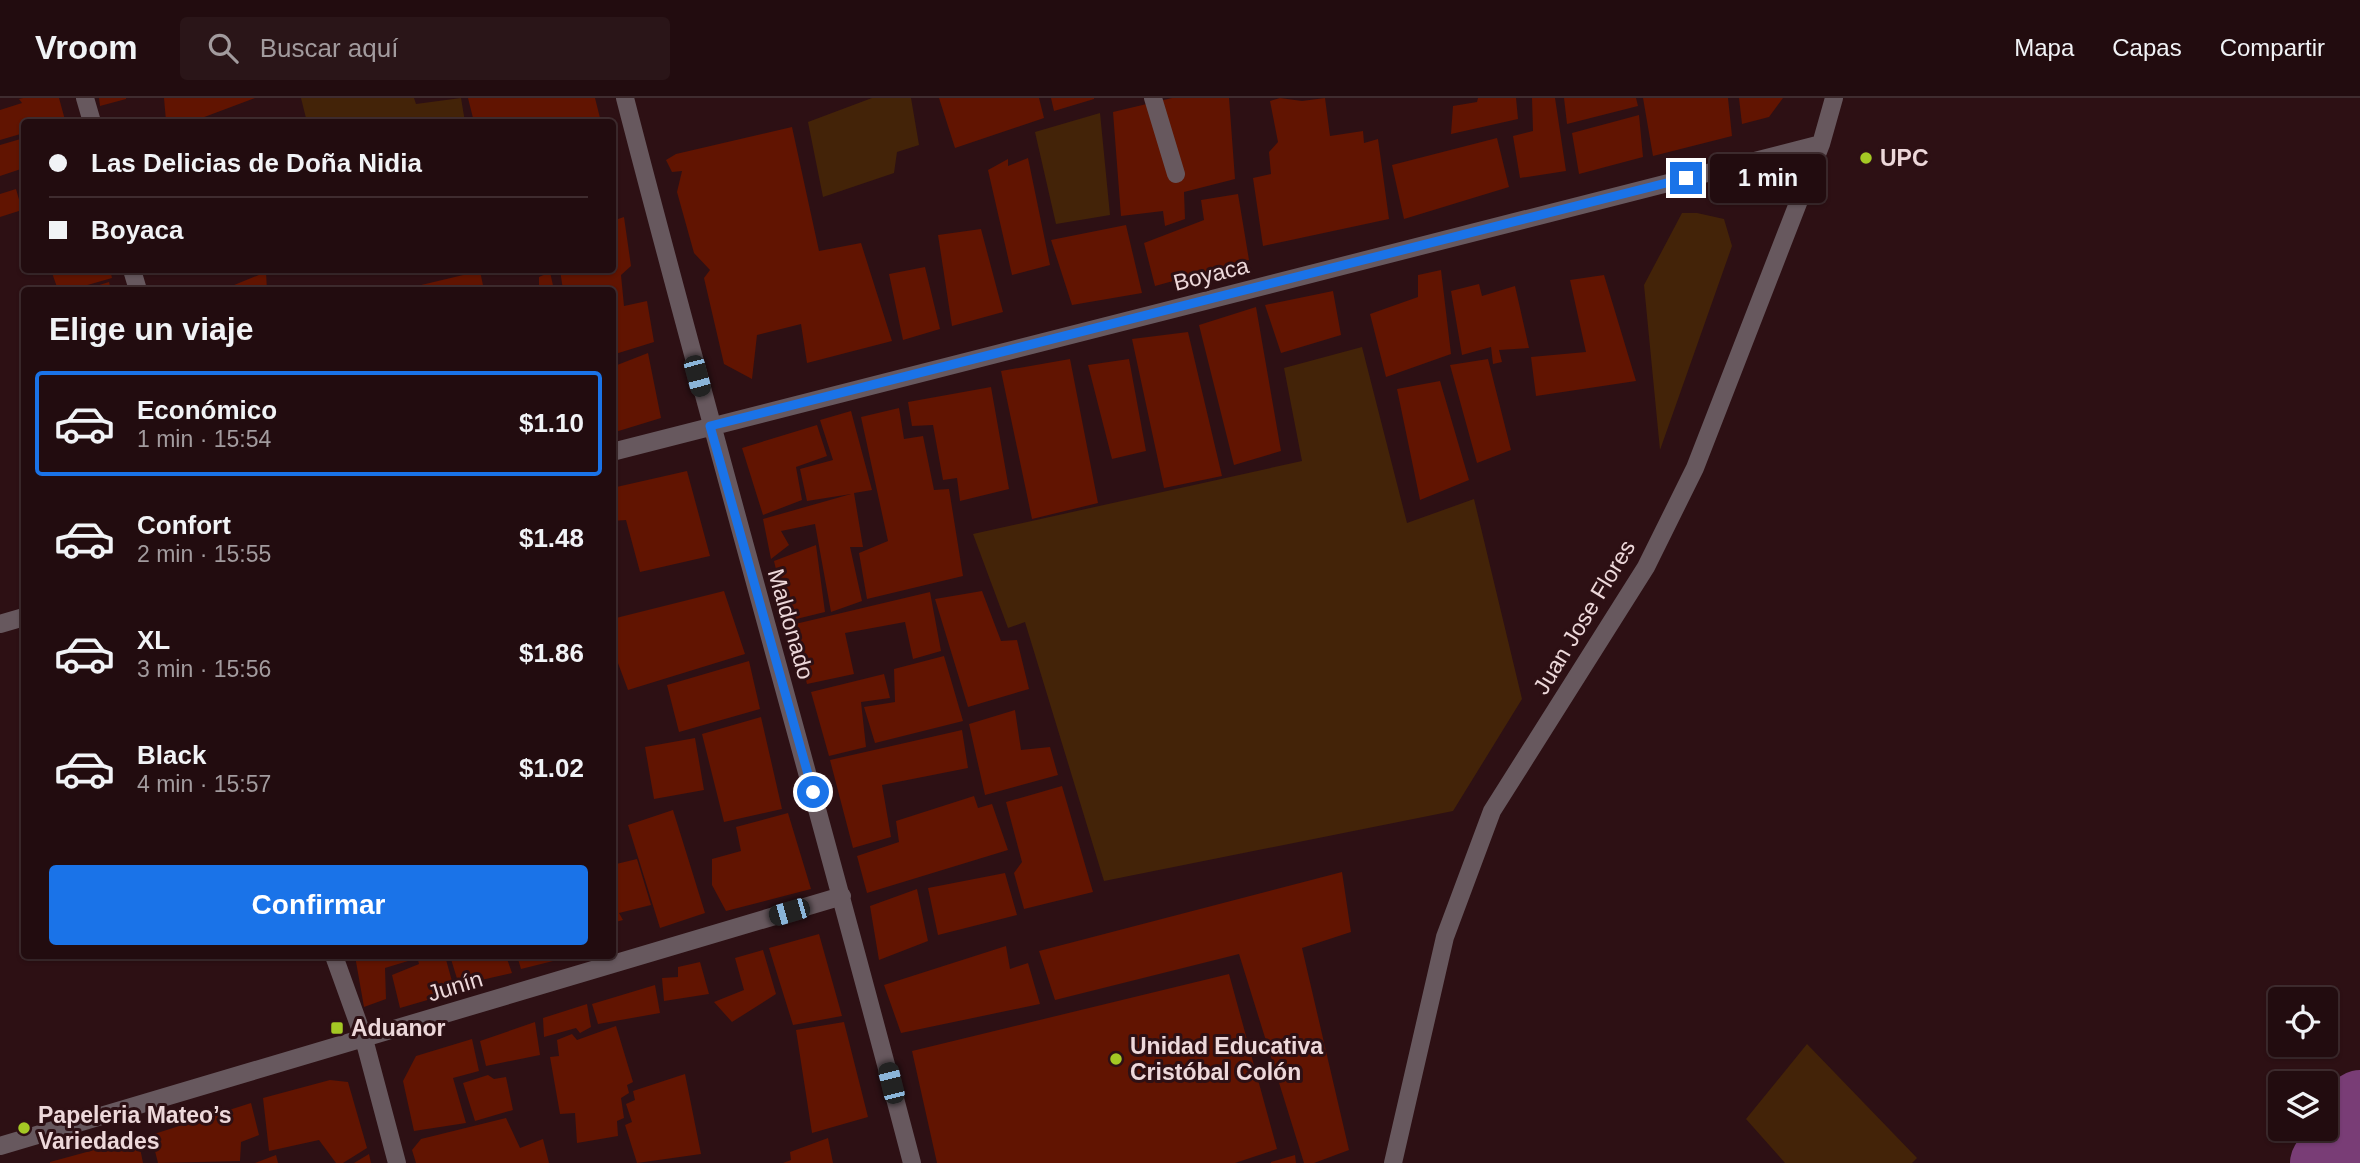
<!DOCTYPE html>
<html lang="es">
<meta charset="utf-8">
<style>
body{margin:0;font-family:Helvetica,sans-serif;background:#2a1518;color:#f1f3f6;height:100vh;display:flex;flex-direction:column;font-size:26px;white-space:nowrap}
*{box-sizing:border-box;margin:0}
p{font-size:23px;color:#a29b9e}
.icon{flex:none;width:38px;height:38px;fill:none;stroke:currentColor;stroke-width:2;stroke-linecap:round;stroke-linejoin:round}
.map{position:relative;flex:1;overflow:hidden}
.drawer{position:absolute;left:21px;top:189px;width:595px;height:672px;display:flex;flex-direction:column;background:#220c0f;border-radius:7px;box-shadow:0 2px 5px #0004,0 0 0 2px #3f2c2f}
.drawer>*{flex:none}
.banner{position:absolute;left:21px;top:21px;width:595px;height:154px;border-radius:7px;box-shadow:0 2px 5px #0004,0 0 0 2px #3f2c2f;display:grid;align-content:center;height:154px;padding:0 28px;background:#220c0f}
.fabs{position:absolute;left:2268px;top:889px;display:grid;gap:14px}
.fabs a{display:grid;place-items:center;width:70px;height:70px;border-radius:7px;background:#220c0f;box-shadow:0 2px 5px #0004,0 0 0 2px #3f2c2f;font-size:35px}
.end{position:absolute;width:32px;height:32px;margin:-16px;border:9px solid #1a73e8;background:#fff;box-shadow:0 0 0 4px #fff}
.from{border-radius:50%}
.bubble{position:absolute;height:49px;border-radius:7px;background:#220c0f;box-shadow:0 2px 5px #0004,0 0 0 2px #3f2c2f;font-size:23px;font-weight:700;line-height:49px;text-align:center}
.car{position:absolute;width:21px;height:42px;margin:-21px -10px;border-radius:9px;box-shadow:0 0 5px 2px #0007;background:linear-gradient(#222 24%,#8ab4d8 0 40%,#222 0 76%,#8ab4d8 0 86%,#222 0)}
.banner b{display:flex;align-items:center;gap:24px;height:66px;font-size:26px}
.banner b+b{border-top:2px solid #3f2c2f}
.banner i{width:18px;height:18px;background:#f1f3f6}
ul{padding:0;list-style:none}
li{display:flex;align-items:center;gap:21px;height:105px;margin:0 14px 10px;padding:0 14px;border:4px solid transparent;border-radius:7px}
li div{flex:1}
li b{display:block;font-size:26px}
li em{font-style:normal;font-weight:700}
li.on{border-color:#1a73e8}
li>.icon{width:63px;height:63px;stroke-width:1.5}
h2{padding:0 28px;font-size:32px;line-height:84px}
.primary-button{display:flex;gap:14px;margin-top:auto;padding:14px 28px}
.primary-button a{flex:1;height:80px;border-radius:7px;background:#1a73e8;color:#fff;font-size:28px;font-weight:700;line-height:80px;text-align:center}
header{display:flex;align-items:center;gap:42px;box-sizing:border-box;height:98px;padding:0 35px;background:#220c0f;border-bottom:2px solid #3f2c2f}
header strong{font-size:33px}
nav{display:flex;gap:38px;margin-inline-start:auto;font-size:24px}
.search{width:490px;height:63px;background:#2a1518;display:flex;align-items:center;gap:18px;box-sizing:border-box;padding:0 24px;border-radius:7px;color:#a29b9e;font-size:26px}
.map>svg:first-child{display:block}
.green{fill:#432308}
.lines{fill:none;stroke-linecap:round;stroke-linejoin:round}
.river{stroke:#793d76;stroke-width:68}
.building{fill:#611401}
.street{stroke:#67585e;stroke-width:18}
.route{stroke:#1a73e8;stroke-width:9}
.poi-dot{fill:#a4c824;stroke:#2d1014;stroke-width:2.5}
.labels{text-anchor:middle;dominant-baseline:central;stroke-width:6;stroke-linejoin:round;paint-order:stroke}
.poi-label{font-size:23px;font-weight:bold;fill:#edd8da;stroke:#2d1014;text-anchor:start}
.street-label{font-size:23px;fill:#edd8da;stroke:#2d1014}
</style>
<header>
<strong>Vroom</strong>
<div class="search"><svg class="icon" aria-label="search" viewBox="0 0 24 24"><circle cx="10" cy="10" r="6"/><path d="M15 15l6 6"/></svg>Buscar aquí</div>
<nav><a>Mapa</a><a>Capas</a><a>Compartir</a></nav>
</header>
<div class="map">
<svg width="2360" height="1065" viewBox="0 0 2360 1065">
<rect width="100%" height="100%" fill="#2d1014"/>
<path class="green" d="M 301,0 L 414,0 L 416,6 L 461,0 L 465,24 L 307,24 Z
M 872,0 L 911,0 L 919,47 L 897,54 L 894,75 L 823,99 L 808,24 Z
M 1100,15 L 1110,117 L 1056,126 L 1035,34 Z
M 1682,115 L 1697,115 L 1724,121 L 1732,148 L 1660,352 L 1644,187 Z
M 1362,249 L 1407,425 L 1474,401 L 1522,601 L 1453,713 L 1104,783 L 1025,524 L 1008,530 L 973,436 L 1302,363 L 1284,270 Z
M 1807,946 L 1917,1060 L 1912,1065 L 1785,1065 L 1746,1021 Z"/>
<g class="lines">
<path class="river" d="M 2324,1065 L 2360,1006"/>
</g>
<path class="building" d="M 23,0 L 59,0 L 65,22 L 24,24 L 24,35 L 0,42 L 0,12 L 22,5 L 19,1 Z
M 99,0 L 126,0 L 126,1 L 100,8 Z
M 164,0 L 255,0 L 191,24 L 178,24 L 166,23 Z
M 468,0 L 595,0 L 601,24 L 474,24 Z
M 939,0 L 1039,0 L 1044,20 L 955,50 Z
M 1051,0 L 1094,0 L 1094,1 L 1054,13 Z
M 1172,0 L 1229,0 L 1235,81 L 1184,94 L 1185,121 L 1165,128 L 1163,113 L 1121,118 L 1113,14 Z
M 1280,0 L 1302,3 L 1325,0 L 1330,38 L 1363,33 L 1364,45 L 1378,41 L 1389,121 L 1263,148 L 1253,80 L 1271,76 L 1269,54 L 1278,44 L 1270,3 Z
M 1478,0 L 1516,0 L 1518,21 L 1451,36 L 1453,8 L 1477,4 Z
M 1532,0 L 1555,0 L 1566,73 L 1520,80 L 1513,38 L 1533,33 Z
M 1564,0 L 1636,0 L 1638,8 L 1567,26 Z
M 1643,0 L 1728,0 L 1732,38 L 1653,58 Z
M 1739,0 L 1783,0 L 1769,19 L 1742,26 Z
M 1639,17 L 1643,59 L 1579,76 L 1572,35 Z
M 792,29 L 819,153 L 861,145 L 892,243 L 807,265 L 801,226 L 757,237 L 752,281 L 724,266 L 704,180 L 710,172 L 694,155 L 677,94 L 682,73 L 672,74 L 666,62 L 676,56 Z
M 24,40 L 24,70 L 0,78 L 0,47 Z
M 1497,40 L 1509,89 L 1404,121 L 1392,67 Z
M 1028,60 L 1050,167 L 1012,177 L 988,72 L 1008,61 L 1008,68 Z
M 16,91 L 22,112 L 0,119 L 0,96 Z
M 1238,96 L 1249,162 L 1155,188 L 1144,145 L 1204,122 L 1201,102 Z
M 624,119 L 631,168 L 621,177 L 624,208 L 647,203 L 654,244 L 612,257 L 612,192 L 563,192 L 560,172 L 612,172 L 612,123 Z
M 1126,127 L 1142,195 L 1072,207 L 1051,142 Z
M 981,131 L 1003,214 L 952,228 L 938,137 Z
M 925,169 L 940,231 L 903,242 L 889,176 Z
M 51,172 L 110,172 L 112,180 L 70,192 L 58,192 Z
M 1441,172 L 1451,256 L 1386,279 L 1370,216 L 1418,199 L 1418,177 Z
M 480,173 L 484,192 L 418,192 L 417,188 Z
M 266,174 L 267,192 L 222,192 Z
M 550,174 L 554,192 L 539,192 L 539,179 Z
M 1604,177 L 1636,283 L 1536,298 L 1531,259 L 1586,254 L 1570,182 Z
M 109,184 L 111,192 L 83,192 Z
M 1479,186 L 1482,198 L 1515,188 L 1529,250 L 1499,252 L 1502,264 L 1493,266 L 1491,249 L 1462,257 L 1451,193 Z
M 1333,193 L 1341,237 L 1281,255 L 1265,207 Z
M 1256,209 L 1281,353 L 1234,367 L 1199,227 Z
M 1188,234 L 1222,378 L 1164,390 L 1132,241 Z
M 648,255 L 661,320 L 612,335 L 612,269 Z
M 1070,261 L 1098,405 L 1032,421 L 1001,273 Z
M 1129,261 L 1146,353 L 1112,361 L 1088,267 Z
M 1488,261 L 1511,352 L 1477,365 L 1450,267 Z
M 1440,283 L 1469,382 L 1420,402 L 1397,291 Z
M 991,289 L 1009,391 L 960,403 L 957,380 L 943,382 L 933,327 L 912,328 L 908,304 Z
M 899,310 L 904,341 L 923,338 L 934,392 L 949,391 L 963,478 L 867,501 L 859,455 L 888,443 L 861,319 Z
M 851,313 L 872,392 L 854,395 L 863,449 L 850,449 L 862,503 L 831,514 L 815,426 L 781,433 L 789,447 L 771,461 L 763,421 L 851,396 L 807,403 L 800,371 L 833,362 L 820,322 Z
M 817,327 L 827,358 L 796,369 L 802,402 L 763,417 L 742,350 Z
M 687,373 L 710,458 L 640,474 L 626,422 L 612,423 L 612,390 Z
M 816,447 L 825,514 L 788,523 L 774,463 Z
M 724,493 L 745,556 L 628,592 L 612,549 L 612,521 Z
M 982,493 L 1001,543 L 1017,542 L 1029,591 L 968,609 L 935,501 Z
M 930,494 L 941,553 L 913,561 L 905,524 L 845,535 L 854,576 L 807,586 L 791,527 Z
M 944,558 L 963,623 L 875,645 L 864,609 L 895,604 L 894,571 Z
M 749,563 L 760,611 L 679,634 L 667,587 Z
M 884,576 L 890,600 L 861,604 L 866,649 L 829,658 L 811,594 Z
M 1015,612 L 1021,652 L 1050,649 L 1058,677 L 985,697 L 969,626 Z
M 761,619 L 782,711 L 724,724 L 702,636 Z
M 962,632 L 968,670 L 882,687 L 891,739 L 853,750 L 830,662 Z
M 695,640 L 704,692 L 654,701 L 645,649 Z
M 1062,688 L 1093,794 L 1024,811 L 1014,775 L 1022,764 L 1006,704 Z
M 974,698 L 978,710 L 992,706 L 1008,752 L 867,795 L 857,758 L 899,744 L 896,723 Z
M 673,712 L 705,815 L 660,830 L 628,727 Z
M 788,715 L 811,791 L 726,813 L 712,787 L 712,761 L 741,753 L 736,729 Z
M 637,761 L 651,807 L 619,815 L 623,822 L 612,825 L 612,767 Z
M 1342,774 L 1351,834 L 1302,850 L 1349,1052 L 1314,1065 L 1304,1065 L 1239,856 L 1055,902 L 1039,853 Z
M 1005,775 L 1017,817 L 938,837 L 928,790 Z
M 917,791 L 928,843 L 879,862 L 870,808 Z
M 819,836 L 842,918 L 793,927 L 769,850 Z
M 1006,848 L 1010,871 L 1028,865 L 1040,906 L 901,935 L 884,887 Z
M 763,852 L 776,896 L 732,924 L 714,904 L 744,892 L 735,860 Z
M 355,858 L 407,858 L 408,863 L 385,870 L 386,901 L 364,909 Z
M 417,858 L 445,858 L 455,894 L 400,910 L 392,877 L 419,866 Z
M 450,858 L 506,858 L 512,875 L 459,887 Z
M 517,858 L 556,858 L 557,862 L 521,871 Z
M 700,864 L 709,896 L 664,903 L 662,880 L 678,879 L 678,869 Z
M 1229,876 L 1277,1051 L 1235,1065 L 937,1065 L 912,953 Z
M 655,887 L 660,915 L 598,926 L 592,906 Z
M 587,906 L 591,929 L 580,935 L 576,930 L 544,939 L 543,920 Z
M 535,924 L 540,957 L 486,968 L 480,943 Z
M 844,924 L 868,1019 L 812,1035 L 796,932 Z
M 616,928 L 633,984 L 627,987 L 629,995 L 621,1000 L 624,1020 L 617,1023 L 618,1038 L 577,1045 L 575,1015 L 560,1016 L 550,959 L 559,958 L 557,942 L 572,936 L 577,942 Z
M 472,941 L 479,973 L 453,980 L 466,1025 L 414,1033 L 403,983 L 416,958 Z
M 685,976 L 701,1056 L 637,1065 L 625,1027 L 632,1024 L 626,1006 L 635,1002 L 633,993 Z
M 488,977 L 494,981 L 506,979 L 513,1012 L 475,1023 L 463,985 Z
M 330,982 L 348,984 L 367,1050 L 343,1065 L 336,1065 L 319,1042 L 269,1053 L 263,1000 Z
M 251,1005 L 259,1037 L 241,1044 L 240,1063 L 158,1065 L 151,1037 Z
M 506,1020 L 520,1050 L 543,1041 L 549,1065 L 416,1065 L 412,1052 L 421,1041 Z
M 138,1040 L 143,1065 L 50,1065 L 50,1064 Z
M 828,1040 L 833,1065 L 783,1065 L 791,1062 L 790,1054 Z
M 369,1056 L 371,1065 L 354,1065 Z
M 276,1057 L 278,1065 L 255,1065 Z
M 1295,1057 L 1296,1065 L 1271,1065 L 1271,1064 Z"/>
<g class="lines">
<path class="street" d="M 85,0 L 92,24
M 625,0 C 717,356 819,709 912,1065
M 1153,0 L 1176,76
M 132,172 L 138,192
M 612,354 L 1821,46
M 0,526 L 24,519
M 334,858 L 364,941 L 397,1065
M 0,1048 L 842,798
M 1393,1065 L 1445,839 L 1492,713 L 1646,469 L 1695,370 L 1821,46 L 1834,0"/>
</g>
<g class="lines">
<path class="route" d="M 813,694 L 710,328 L 1686,80"/>
</g>
<g class="poi-dot">
<circle cx="1866" cy="60" r="7"/>
<rect x="330" y="923" width="14" height="14" rx="3.5"/>
<circle cx="1116" cy="961" r="7"/>
<circle cx="24" cy="1030" r="7"/>
</g>
<g class="labels">
<g class="poi-label">
<text x="1880" y="60">UPC</text>
<text x="351" y="930">Aduanor</text>
<text x="1130" y="948">Unidad Educativa<tspan x="1130" dy="26">Cristóbal Colón</tspan></text>
<text x="38" y="1017">Papeleria Mateo’s<tspan x="38" dy="26">Variedades</tspan></text>
</g>
<g class="street-label">
<text transform="translate(1211 176) rotate(-14)">Boyaca</text>
<text transform="translate(1584 519) rotate(-59)">Juan Jose Flores</text>
<text transform="translate(791 526) rotate(74)">Maldonado</text>
<text transform="translate(455 888) rotate(-17)">Junín</text>
</g>
</g>
</svg>
<div class="fabs">
<a><svg class="icon" aria-label="locate" viewBox="0 0 24 24"><circle cx="12" cy="12" r="6"/><path d="M12 2v4M12 18v4M2 12h4M18 12h4"/></svg></a>
<a><svg class="icon" aria-label="layers" viewBox="0 0 24 24"><path d="M12 4l9 5-9 5-9-5zM3 14l9 5 9-5"/></svg></a>
</div>
<i class="end from" style="left:813px;top:694px"></i>
<i class="end" style="left:1686px;top:80px"></i>
<div class="bubble" style="left:1710px;top:56px;width:116px">1 min</div>
<i class="car" style="left:697px;top:278px;rotate:165deg"></i>
<i class="car" style="left:789px;top:814px;rotate:254deg"></i>
<i class="car" style="left:891px;top:985px;rotate:346deg"></i>
<div class="banner">
<b><i class="from"></i>Las Delicias de Doña Nidia</b>
<b><i></i>Boyaca</b>
</div>
<section class="drawer">
<h2>Elige un viaje</h2>
<ul>
<li class="on"><svg class="icon" aria-label="car" viewBox="0 0 24 24"><path d="M5 17H2v-5l4-1 3-4h7l3 4 3 1v5h-3M9 17h6M6 11h13"/><circle cx="7" cy="17" r="2"/><circle cx="17" cy="17" r="2"/></svg><div><b>Económico</b><p>1 min · 15:54</p></div><em>$1.10</em></li>
<li><svg class="icon" aria-label="car" viewBox="0 0 24 24"><path d="M5 17H2v-5l4-1 3-4h7l3 4 3 1v5h-3M9 17h6M6 11h13"/><circle cx="7" cy="17" r="2"/><circle cx="17" cy="17" r="2"/></svg><div><b>Confort</b><p>2 min · 15:55</p></div><em>$1.48</em></li>
<li><svg class="icon" aria-label="car" viewBox="0 0 24 24"><path d="M5 17H2v-5l4-1 3-4h7l3 4 3 1v5h-3M9 17h6M6 11h13"/><circle cx="7" cy="17" r="2"/><circle cx="17" cy="17" r="2"/></svg><div><b>XL</b><p>3 min · 15:56</p></div><em>$1.86</em></li>
<li><svg class="icon" aria-label="car" viewBox="0 0 24 24"><path d="M5 17H2v-5l4-1 3-4h7l3 4 3 1v5h-3M9 17h6M6 11h13"/><circle cx="7" cy="17" r="2"/><circle cx="17" cy="17" r="2"/></svg><div><b>Black</b><p>4 min · 15:57</p></div><em>$1.02</em></li>
</ul>
<div class="primary-button"><a>Confirmar</a></div>
</section>
</div>
